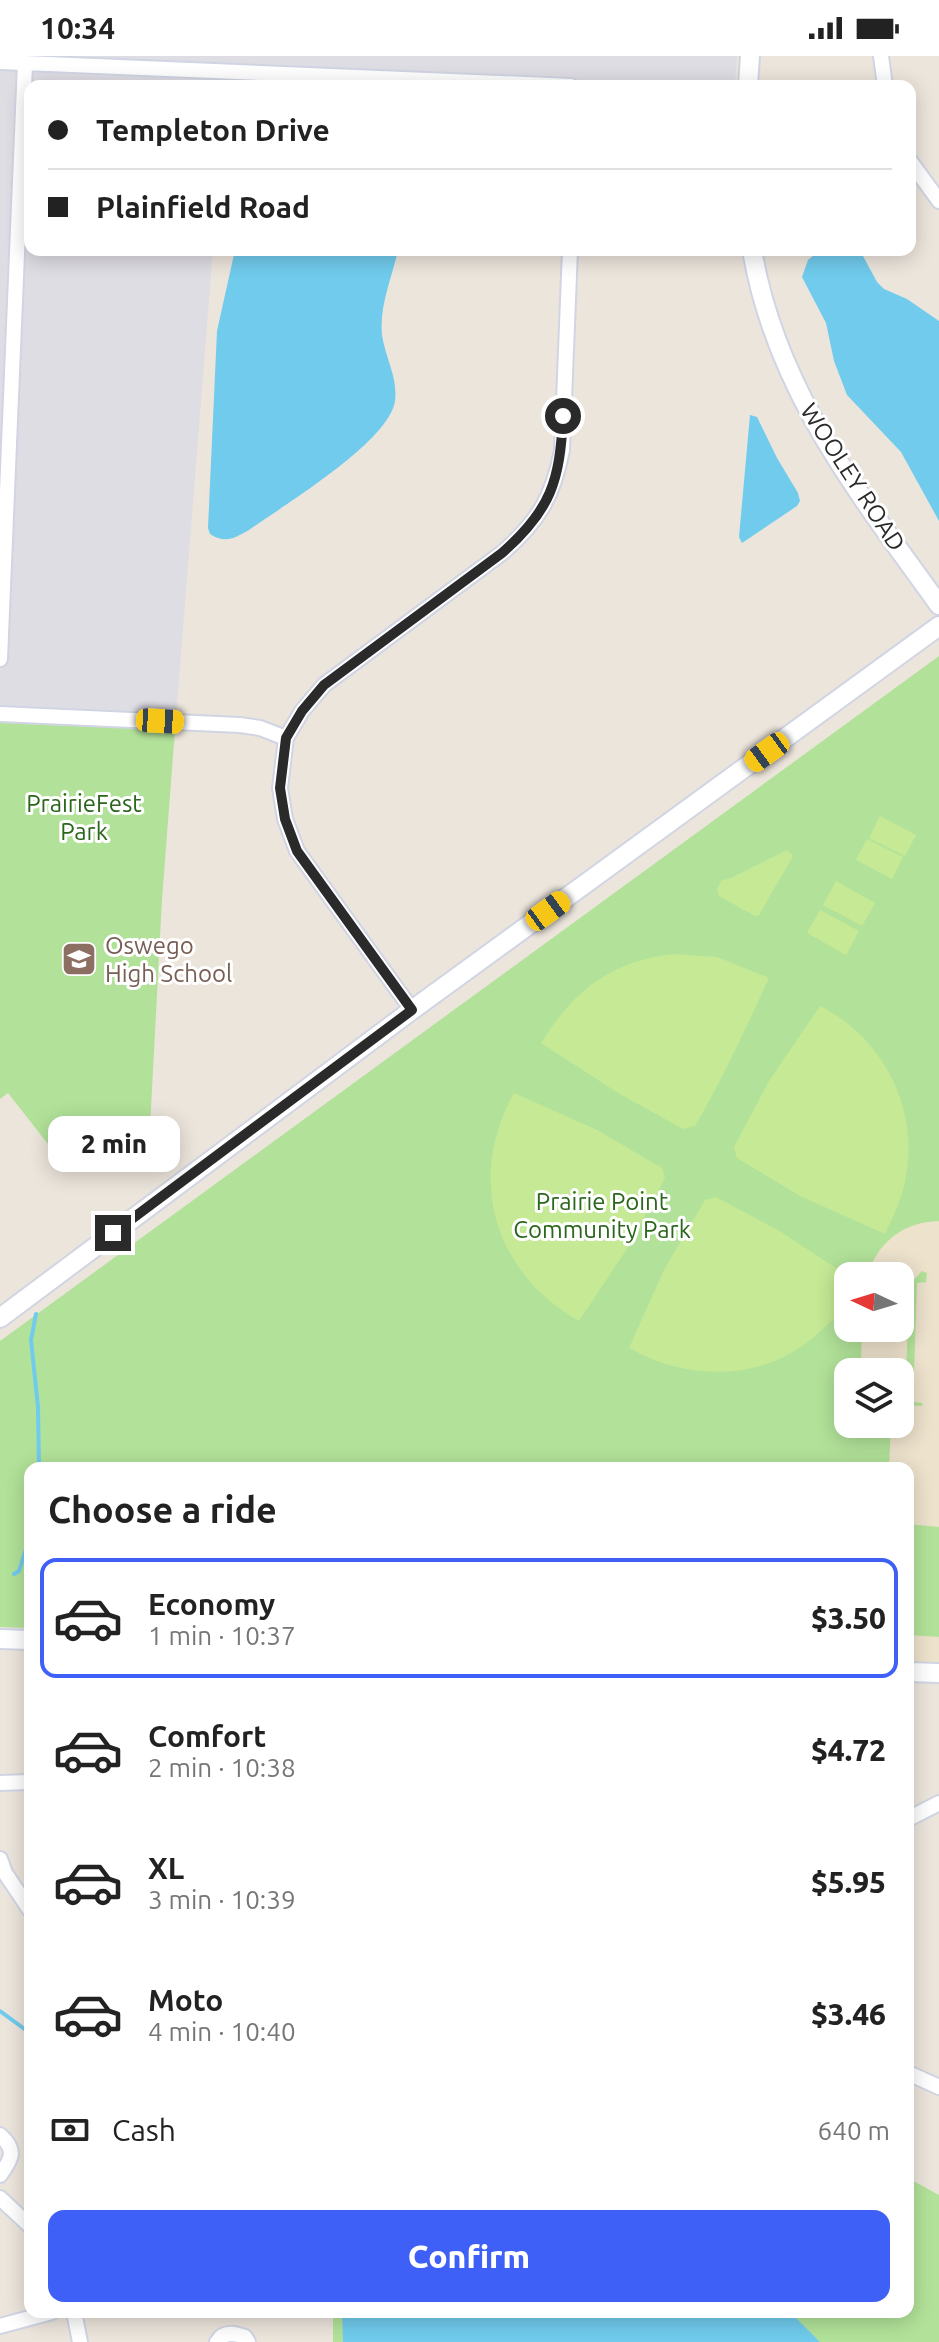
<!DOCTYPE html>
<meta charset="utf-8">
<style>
body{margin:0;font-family:Ubuntu,sans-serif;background:#f6f6f6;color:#222;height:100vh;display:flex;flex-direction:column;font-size:30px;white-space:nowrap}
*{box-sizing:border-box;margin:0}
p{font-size:26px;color:#767676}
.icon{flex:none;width:44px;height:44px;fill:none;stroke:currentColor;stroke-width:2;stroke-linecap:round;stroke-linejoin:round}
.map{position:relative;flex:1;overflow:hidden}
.panel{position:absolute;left:24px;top:1406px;width:890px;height:856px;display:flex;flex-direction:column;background:#fff;border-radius:16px;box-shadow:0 4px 20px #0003}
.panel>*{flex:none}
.hud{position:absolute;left:24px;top:24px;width:892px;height:176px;border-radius:16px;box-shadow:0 4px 20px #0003;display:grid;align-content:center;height:176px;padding:0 24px;background:#fff}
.needle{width:52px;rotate:274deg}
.buttons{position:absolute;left:834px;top:1206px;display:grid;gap:16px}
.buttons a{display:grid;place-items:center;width:80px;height:80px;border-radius:16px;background:#fff;box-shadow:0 4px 20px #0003;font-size:40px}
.end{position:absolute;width:36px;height:36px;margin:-18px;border:10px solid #2a2a2a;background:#fff;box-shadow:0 0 0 4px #fff}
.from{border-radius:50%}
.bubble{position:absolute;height:56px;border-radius:16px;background:#fff;box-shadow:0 4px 20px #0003;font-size:26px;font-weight:800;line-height:56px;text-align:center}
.car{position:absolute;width:24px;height:48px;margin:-24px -12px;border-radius:10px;box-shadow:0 0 6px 2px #0007;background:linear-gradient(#f5c518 24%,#345 0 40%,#f5c518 0 76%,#345 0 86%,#f5c518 0)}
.hud b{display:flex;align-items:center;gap:28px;height:76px;font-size:30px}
.hud b+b{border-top:2px solid #e0e0e0}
.hud i{width:20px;height:20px;background:#222}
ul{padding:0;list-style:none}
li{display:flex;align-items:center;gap:24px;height:120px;margin:0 16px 12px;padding:0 8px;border:4px solid transparent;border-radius:16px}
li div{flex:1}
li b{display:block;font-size:30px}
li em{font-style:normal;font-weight:800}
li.selected{border-color:#3e60f7}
li>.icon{width:72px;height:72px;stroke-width:1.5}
h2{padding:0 24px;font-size:36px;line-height:96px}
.pay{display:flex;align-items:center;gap:20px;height:88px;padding:0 24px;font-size:30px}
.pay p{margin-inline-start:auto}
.cta{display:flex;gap:16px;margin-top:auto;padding:16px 24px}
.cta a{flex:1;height:92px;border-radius:16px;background:#3e60f7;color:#fff;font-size:32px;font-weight:800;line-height:92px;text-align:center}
.status{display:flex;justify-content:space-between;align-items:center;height:56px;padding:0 40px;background:#fff;direction:ltr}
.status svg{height:22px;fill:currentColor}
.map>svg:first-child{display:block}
.industrial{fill:#dfdde4}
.education{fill:#ede2cc}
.green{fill:#b2e299}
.pitch{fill:#c5e995}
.water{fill:#70cbec}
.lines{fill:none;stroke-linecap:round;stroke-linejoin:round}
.stream{stroke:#70cbec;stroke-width:4}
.street-casing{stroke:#d1d5e3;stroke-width:18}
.secondary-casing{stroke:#d1d5e3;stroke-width:22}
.street{stroke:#fff;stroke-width:14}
.secondary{stroke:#fff;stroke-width:18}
.route{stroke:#2a2a2a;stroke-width:10}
.labels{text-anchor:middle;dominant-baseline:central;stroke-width:6;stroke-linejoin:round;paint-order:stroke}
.street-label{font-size:24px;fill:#2a2a2a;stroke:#fff}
.park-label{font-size:24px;fill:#2a661b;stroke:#fff}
.education-label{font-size:24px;fill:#785e54;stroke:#fff;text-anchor:start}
</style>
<div class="status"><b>10:34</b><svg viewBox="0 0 49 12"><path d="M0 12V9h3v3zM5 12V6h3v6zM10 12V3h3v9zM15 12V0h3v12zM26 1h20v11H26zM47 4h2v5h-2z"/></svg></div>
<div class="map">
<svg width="939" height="2286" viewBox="0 0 939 2286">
<rect width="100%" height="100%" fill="#ece5dc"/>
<path class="industrial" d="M 0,0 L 737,0 L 735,30 L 30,30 L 30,194 L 213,194 L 175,674 L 0,667 Z"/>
<path class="education" d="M 939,1165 L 939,1612 L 908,1611 L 908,1412 L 889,1412 L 891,1368 L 900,1368 L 900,1316 L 893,1316 L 892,1310 L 861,1304 L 862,1272 L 900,1272 L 900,1220 L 867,1220 L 875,1201 L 887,1185 L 899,1175 L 920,1167 Z"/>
<path class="green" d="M 939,600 L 939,1165 C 903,1166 878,1186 867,1220 L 848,1220 L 848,1272 L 862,1272 L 861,1304 L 887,1306 L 892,1310 L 893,1316 L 848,1316 L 848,1368 L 891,1368 L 889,1412 L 30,1412 L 30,1572 L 0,1571 L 0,1285 Z
M 0,667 L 175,674 L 162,844 L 148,1110 L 62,1106 L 8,1037 L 0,1043 Z
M 922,1215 L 927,1217 L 926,1226 L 917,1227 L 913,1346 L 922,1347 L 923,1350 L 905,1349 L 909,1237 L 911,1227 Z
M 908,1468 L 939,1471 L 939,1581 L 908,1579 Z
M 908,2122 L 939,2139 L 939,2286 L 333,2286 L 333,2256 L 908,2256 Z"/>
<path class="pitch" d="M 880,760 L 916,779 L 905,800 L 869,782 Z
M 867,783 L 903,801 L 892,823 L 856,804 Z
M 787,794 L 793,800 L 759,859 L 755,860 L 719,840 L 717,833 L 722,824 L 729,823 Z
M 836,825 L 875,847 L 862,870 L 823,849 Z
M 820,854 L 859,875 L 846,899 L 807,877 Z
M 675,898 L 717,901 L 769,922 C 746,972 723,1022 695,1070 L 683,1073 L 618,1037 L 541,987 C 574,934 612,904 675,898 Z
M 820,950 C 882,981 919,1051 906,1120 C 903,1141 894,1159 885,1178 L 800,1140 L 737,1102 L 734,1091 L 769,1025 Z
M 514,1037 L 597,1074 L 662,1112 L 665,1122 L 630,1188 L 579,1265 C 494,1217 466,1122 514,1037 Z
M 716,1141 L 781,1176 L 848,1220 C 848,1227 850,1238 847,1244 C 842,1258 825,1271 814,1281 C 761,1326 687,1325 629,1292 L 664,1214 L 705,1144 Z"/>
<path class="water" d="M 235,194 L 398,194 C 392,222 379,250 382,279 C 385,301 398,321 395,345 C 389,386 284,449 249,474 C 235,482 225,488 210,478 L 208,472 L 217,275 Z
M 820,194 L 856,194 L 863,200 L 877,226 L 884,233 L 907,243 L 939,265 L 939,465 L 901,396 L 847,339 L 834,305 L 826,267 L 802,221 L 808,204 Z
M 750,359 L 757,361 L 777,402 L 798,437 L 800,445 L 797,450 L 742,487 L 739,481 Z
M 342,2256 L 790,2256 L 820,2286 L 343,2286 Z"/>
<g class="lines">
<path class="stream" d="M 36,1258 L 31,1284 L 38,1351 L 39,1412
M 14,1518 L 19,1515 L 30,1481
M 0,1955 L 30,1977"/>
<g class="street-casing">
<path id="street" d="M 881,0 L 885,30
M 0,6 L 571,30
M 910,105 L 939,145
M 0,603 L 25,7
M 0,658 L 240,669 L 260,672 L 286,682
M 412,954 L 297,795 L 285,763 L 280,732 L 286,682 L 302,655 L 324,629 L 502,497 C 538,466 553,441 562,394 L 570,194
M 0,1727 L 30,1726
M 908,1763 L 939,1747
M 0,1803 L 5,1817 L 30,1854
M 908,2017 L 939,2031
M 0,2079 C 17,2094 12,2103 0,2119
M 0,2142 L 30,2170
M 74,2256 L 80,2286
M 0,2270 L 52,2256
M 217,2286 C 223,2275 235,2277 245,2281 L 248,2286"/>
</g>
<g class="secondary-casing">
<path id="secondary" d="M 748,30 L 750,0
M 752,194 C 776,335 858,436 939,549
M 0,1262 L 412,954 L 939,570
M 0,1583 L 30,1584
M 908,1616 L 939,1617"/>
</g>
<use href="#street" class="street"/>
<use href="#secondary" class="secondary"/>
</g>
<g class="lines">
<path class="route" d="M 113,1177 L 412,954 L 297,795 L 285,763 L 280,732 L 286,682 L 302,655 L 324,629 L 502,497 C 551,454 560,425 563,360"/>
</g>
<defs>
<g id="school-square" transform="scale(1.8)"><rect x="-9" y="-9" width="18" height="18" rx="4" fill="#8d6e63" stroke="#fff"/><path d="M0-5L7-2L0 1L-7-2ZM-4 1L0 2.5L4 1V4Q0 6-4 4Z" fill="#fff"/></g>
</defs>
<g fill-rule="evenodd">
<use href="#school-square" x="79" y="903"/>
</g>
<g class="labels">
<g class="street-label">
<text transform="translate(853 421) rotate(57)">WOOLEY ROAD</text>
</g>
<g class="park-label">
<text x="84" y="747">PrairieFest<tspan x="84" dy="28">Park</tspan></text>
<text x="602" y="1145">Prairie Point<tspan x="602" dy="28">Community Park</tspan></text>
</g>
<g class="education-label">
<text x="105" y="889">Oswego<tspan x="105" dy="28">High School</tspan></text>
</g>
</g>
</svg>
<div class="buttons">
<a><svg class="needle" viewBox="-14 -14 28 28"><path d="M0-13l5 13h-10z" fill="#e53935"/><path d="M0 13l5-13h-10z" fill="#767676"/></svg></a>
<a><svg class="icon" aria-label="layers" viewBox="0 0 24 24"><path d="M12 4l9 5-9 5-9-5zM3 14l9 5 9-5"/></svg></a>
</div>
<i class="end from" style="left:563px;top:360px"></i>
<i class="end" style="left:113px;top:1177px"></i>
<div class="bubble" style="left:48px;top:1060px;width:132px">2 min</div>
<i class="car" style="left:160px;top:665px;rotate:93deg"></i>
<i class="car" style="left:767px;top:696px;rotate:234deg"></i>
<i class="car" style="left:548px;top:855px;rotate:54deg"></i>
<div class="hud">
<b><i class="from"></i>Templeton Drive</b>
<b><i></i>Plainfield Road</b>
</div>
<section class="panel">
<h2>Choose a ride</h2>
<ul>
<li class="selected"><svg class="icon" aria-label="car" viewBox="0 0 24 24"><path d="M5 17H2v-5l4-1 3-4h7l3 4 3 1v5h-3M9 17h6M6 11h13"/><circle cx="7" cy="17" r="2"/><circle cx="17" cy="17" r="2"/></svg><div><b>Economy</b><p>1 min · 10:37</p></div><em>$3.50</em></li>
<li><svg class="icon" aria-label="car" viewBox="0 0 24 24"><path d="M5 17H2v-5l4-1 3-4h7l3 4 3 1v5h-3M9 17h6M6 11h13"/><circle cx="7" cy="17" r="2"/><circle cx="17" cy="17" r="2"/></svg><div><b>Comfort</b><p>2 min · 10:38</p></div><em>$4.72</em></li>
<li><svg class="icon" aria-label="car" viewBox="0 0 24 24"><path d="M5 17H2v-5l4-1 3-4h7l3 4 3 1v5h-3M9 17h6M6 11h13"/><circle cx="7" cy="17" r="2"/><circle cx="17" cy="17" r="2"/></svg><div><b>XL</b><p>3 min · 10:39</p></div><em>$5.95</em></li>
<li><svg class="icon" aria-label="car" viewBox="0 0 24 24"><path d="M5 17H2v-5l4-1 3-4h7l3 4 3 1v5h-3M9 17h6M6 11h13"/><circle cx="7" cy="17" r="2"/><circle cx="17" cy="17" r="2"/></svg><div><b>Moto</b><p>4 min · 10:40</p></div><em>$3.46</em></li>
</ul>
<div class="pay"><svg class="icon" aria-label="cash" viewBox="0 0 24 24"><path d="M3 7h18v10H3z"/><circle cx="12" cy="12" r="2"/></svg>Cash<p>640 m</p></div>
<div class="cta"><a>Confirm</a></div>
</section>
</div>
